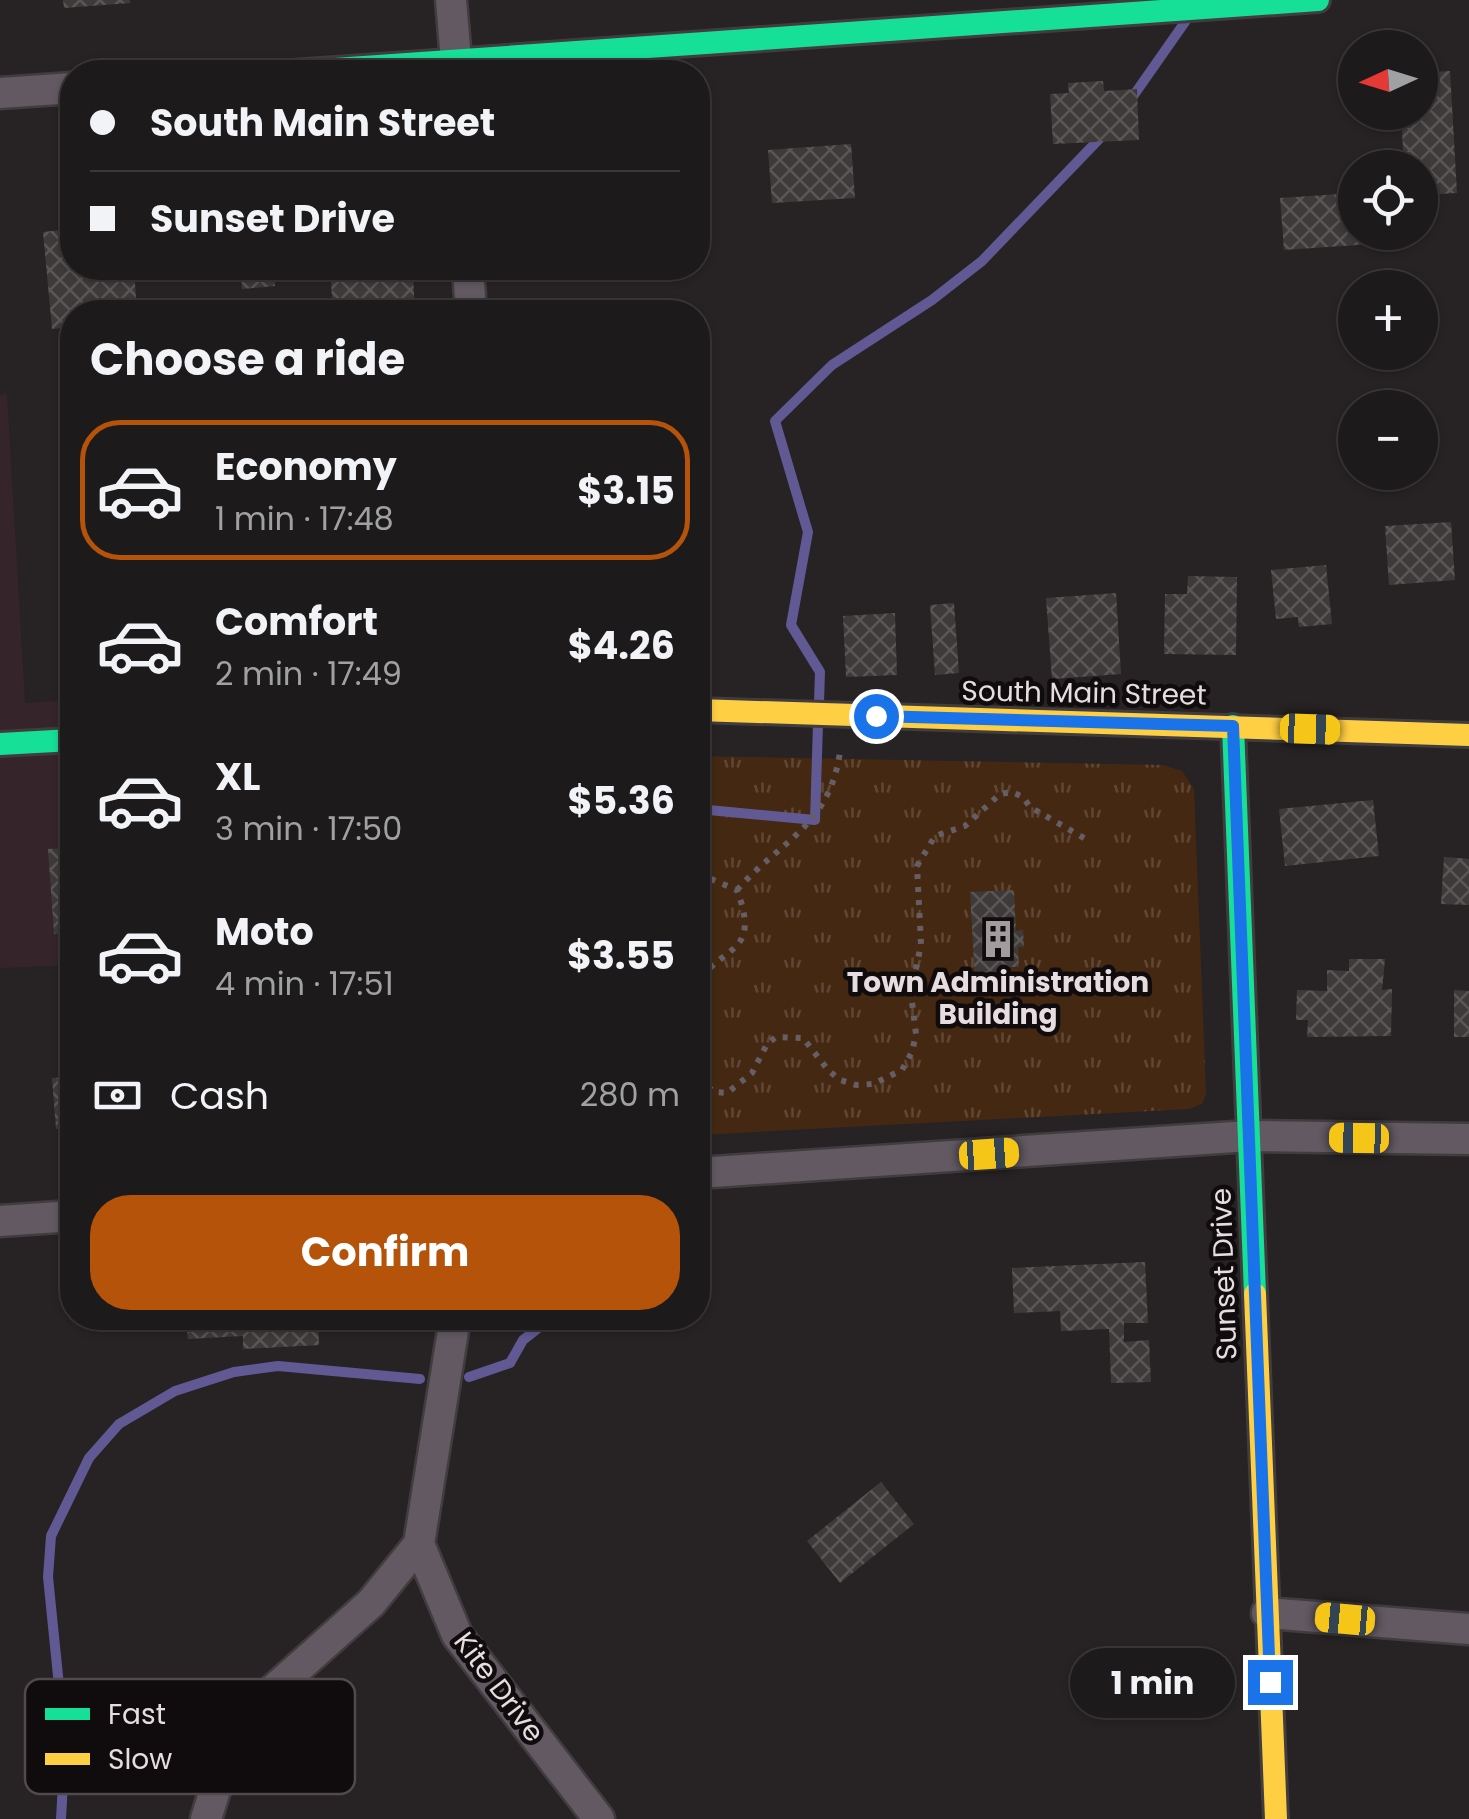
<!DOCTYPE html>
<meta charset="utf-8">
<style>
body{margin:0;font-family:Poppins,sans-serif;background:#2a2728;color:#f1f3f6;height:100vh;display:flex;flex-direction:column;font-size:38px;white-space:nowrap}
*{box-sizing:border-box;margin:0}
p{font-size:32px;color:#a0a1a3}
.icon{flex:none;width:55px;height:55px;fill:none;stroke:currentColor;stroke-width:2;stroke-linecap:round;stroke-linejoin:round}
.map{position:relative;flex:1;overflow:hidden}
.sheet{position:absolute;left:60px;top:300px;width:650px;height:1030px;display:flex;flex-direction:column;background:#1d1a1b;border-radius:40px;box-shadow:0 2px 8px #0004,0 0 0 2px #3b383a}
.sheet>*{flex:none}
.banner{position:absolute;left:60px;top:60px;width:650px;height:220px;border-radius:40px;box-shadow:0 2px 8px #0004,0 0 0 2px #3b383a;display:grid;align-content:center;height:220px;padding:0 30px;background:#1d1a1b}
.needle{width:65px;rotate:266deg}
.buttons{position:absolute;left:1338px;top:30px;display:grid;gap:20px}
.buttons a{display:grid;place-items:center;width:100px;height:100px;border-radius:50%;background:#1d1a1b;box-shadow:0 2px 8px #0004,0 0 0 2px #3b383a;font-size:50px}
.end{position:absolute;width:45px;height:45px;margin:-22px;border:12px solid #1a73e8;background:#fff;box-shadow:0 0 0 5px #fff}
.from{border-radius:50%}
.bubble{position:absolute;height:70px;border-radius:35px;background:#1d1a1b;box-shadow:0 2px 8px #0004,0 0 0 2px #3b383a;font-size:32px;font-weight:700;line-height:70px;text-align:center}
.car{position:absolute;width:30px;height:60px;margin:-30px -15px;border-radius:12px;box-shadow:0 0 8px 2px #0007;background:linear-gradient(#f5c518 24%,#345 0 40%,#f5c518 0 76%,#345 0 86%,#f5c518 0)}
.banner b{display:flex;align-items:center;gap:35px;height:95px;font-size:38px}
.banner b+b{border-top:2px solid #3b383a}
.banner i{width:25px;height:25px;background:#f1f3f6}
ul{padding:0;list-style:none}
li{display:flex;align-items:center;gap:30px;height:140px;margin:0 20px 15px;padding:0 10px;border:5px solid transparent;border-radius:40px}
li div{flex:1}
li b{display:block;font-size:38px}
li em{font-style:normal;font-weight:700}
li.current{border-color:#b45309}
li>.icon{width:90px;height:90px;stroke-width:1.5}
h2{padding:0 30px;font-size:45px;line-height:120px}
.pay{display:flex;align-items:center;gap:25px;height:110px;padding:0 30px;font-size:38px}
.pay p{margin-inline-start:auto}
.action{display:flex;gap:20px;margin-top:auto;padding:20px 30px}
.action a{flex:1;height:115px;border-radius:40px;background:#b45309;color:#fff;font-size:40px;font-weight:700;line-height:115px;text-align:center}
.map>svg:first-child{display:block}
.built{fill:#35252b}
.grass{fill:url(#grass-tufts)}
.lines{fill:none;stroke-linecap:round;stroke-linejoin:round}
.stream{stroke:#615993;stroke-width:10}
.building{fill:url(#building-cross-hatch)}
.street-casing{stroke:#413d3e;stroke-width:35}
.fast-casing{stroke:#413d3e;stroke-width:28}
.slow-casing{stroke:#413d3e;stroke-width:28}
.path{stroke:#665e65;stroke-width:6;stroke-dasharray:5 8;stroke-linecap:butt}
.street{stroke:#625963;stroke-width:30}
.fast{stroke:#16e098;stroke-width:22}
.slow{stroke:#ffcf43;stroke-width:22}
.route{stroke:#1a73e8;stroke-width:12}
.labels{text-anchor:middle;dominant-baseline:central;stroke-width:9;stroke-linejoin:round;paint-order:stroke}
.street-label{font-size:28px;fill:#e5dddf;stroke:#100b0d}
.poi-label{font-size:28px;font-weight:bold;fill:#e5dddf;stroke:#100b0d}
.key{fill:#100b0d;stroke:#504a4c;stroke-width:2.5}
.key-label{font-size:28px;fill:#e5dddf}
</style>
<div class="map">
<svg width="1469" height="1819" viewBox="0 0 1469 1819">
<defs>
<pattern id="grass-tufts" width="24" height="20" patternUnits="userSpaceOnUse" patternTransform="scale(2.5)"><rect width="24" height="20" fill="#442812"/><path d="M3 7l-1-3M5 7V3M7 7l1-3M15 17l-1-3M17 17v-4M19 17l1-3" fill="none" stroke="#5f4734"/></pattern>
<pattern id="building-cross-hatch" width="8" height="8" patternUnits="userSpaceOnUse" patternTransform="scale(2.5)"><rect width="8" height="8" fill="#3f3a3a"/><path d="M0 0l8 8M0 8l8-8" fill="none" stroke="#5b5656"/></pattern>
</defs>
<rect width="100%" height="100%" fill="#272224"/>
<path class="built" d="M 7,394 L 25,703 L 72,700 L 72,965 L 0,968 L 0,395 Z"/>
<path class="grass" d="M 698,756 L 1163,765 L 1182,771 L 1194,789 L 1206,1094 L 1202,1104 L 1189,1109 L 698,1135 Z"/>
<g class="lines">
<path class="stream" d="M 1129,102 L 1185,22
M 819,702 L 820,672 L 791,625 L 808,532 L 775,421 L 832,365 L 932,300 L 982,261 L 1103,135
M 698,809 L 815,820 L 818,724
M 469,1377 L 510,1363 L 523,1340 L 551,1318
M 61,1819 L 65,1745 L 48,1577 L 51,1536 L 89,1458 L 119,1424 L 175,1391 L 234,1372 L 278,1366 L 420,1379"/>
</g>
<path class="building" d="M 63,0 L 130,0 L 130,3 L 64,8 Z
M 1450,71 L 1457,193 L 1420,195 L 1420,168 L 1404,168 L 1401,112 L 1420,112 L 1420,73 Z
M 1103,81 L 1104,91 L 1137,89 L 1139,140 L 1053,144 L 1050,94 L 1069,93 L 1068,83 Z
M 851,144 L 855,198 L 772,203 L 768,150 Z
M 1355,193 L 1355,232 L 1372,232 L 1372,244 L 1284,250 L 1280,198 Z
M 72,229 L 72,268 L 134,268 L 137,312 L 72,312 L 72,327 L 52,329 L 43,232 Z
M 240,268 L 274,268 L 275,286 L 242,289 Z
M 413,276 L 415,312 L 333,312 L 331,282 Z
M 1451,522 L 1455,580 L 1389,585 L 1385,526 Z
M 1326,565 L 1332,624 L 1299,627 L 1298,617 L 1276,619 L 1271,570 Z
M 1188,576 L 1237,577 L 1236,655 L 1164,654 L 1165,594 L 1187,594 Z
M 1116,593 L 1121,674 L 1052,679 L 1046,598 Z
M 954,603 L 959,673 L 935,675 L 930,605 Z
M 895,613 L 897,675 L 846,677 L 843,616 Z
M 1373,800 L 1379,856 L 1285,866 L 1279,809 Z
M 72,848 L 72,933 L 54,934 L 48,849 Z
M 1444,857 L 1469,859 L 1469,905 L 1441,904 Z
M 1014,890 L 1016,931 L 1023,930 L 1024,947 L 1018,947 L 1019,967 L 1001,967 L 1002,979 L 975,980 L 970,892 Z
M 1349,959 L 1385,959 L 1382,990 L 1392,989 L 1391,1036 L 1307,1037 L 1308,1020 L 1296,1020 L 1297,990 L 1327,991 L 1327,970 L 1349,971 Z
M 1454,990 L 1469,991 L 1469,1037 L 1454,1037 Z
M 72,1077 L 72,1128 L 56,1129 L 52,1078 Z
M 1145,1262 L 1148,1323 L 1124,1323 L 1124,1342 L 1149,1340 L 1151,1382 L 1111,1383 L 1109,1329 L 1061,1331 L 1060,1311 L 1014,1313 L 1012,1268 Z
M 186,1318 L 327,1318 L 328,1323 L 318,1324 L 319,1345 L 243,1349 L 243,1336 L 188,1339 Z
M 881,1482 L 914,1524 L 840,1583 L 807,1541 Z"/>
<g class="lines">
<g class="street-casing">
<path id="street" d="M 451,0 L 457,72
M 0,93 L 72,88
M 468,268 L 471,312
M 698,1173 L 1249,1136 L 1469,1139
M 0,1221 L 72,1216
M 419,1544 L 457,1635 L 599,1819
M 419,1544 L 455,1318
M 1267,1613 L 1469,1629
M 206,1819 L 225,1758 L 238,1731 L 262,1700 L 371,1603 L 419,1544"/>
</g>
<g class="fast-casing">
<path id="fast" d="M 292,72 L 1318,0
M 1233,726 L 1255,1294
M 0,744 L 72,740"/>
</g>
<g class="slow-casing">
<path id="slow" d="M 698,710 L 1469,735
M 1255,1294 L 1276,1819"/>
</g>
<path class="path" d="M 698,882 L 711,879 L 737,890 C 760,952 728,944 698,980
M 737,890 C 782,839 829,827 840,752
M 698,1078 L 714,1092 L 727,1093 L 752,1073 L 767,1044 L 776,1037 L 803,1038 L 828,1070 L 840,1080 L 856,1085 L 873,1084 L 902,1070 L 912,1052 L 916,1034 L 911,994 L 921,944 L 917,866 L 935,836 L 965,826 L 1000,794 L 1012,792 L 1023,797 L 1030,807 L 1089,841"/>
<use href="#street" class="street"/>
<use href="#fast" class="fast"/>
<use href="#slow" class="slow"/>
</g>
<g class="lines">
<path class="route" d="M 876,716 L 1233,726 L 1270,1682"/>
</g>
<defs>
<g id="building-bare" transform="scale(3)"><path d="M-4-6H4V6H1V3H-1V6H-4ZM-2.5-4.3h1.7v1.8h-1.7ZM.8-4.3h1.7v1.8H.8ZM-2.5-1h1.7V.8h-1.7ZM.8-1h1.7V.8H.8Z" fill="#a29c9e" stroke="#100b0d" stroke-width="2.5" paint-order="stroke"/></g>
</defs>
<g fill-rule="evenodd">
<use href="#building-bare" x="998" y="939"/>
</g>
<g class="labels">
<g class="street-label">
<text transform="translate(1084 693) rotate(1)">South Main Street</text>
<text transform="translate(1224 1274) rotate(-92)">Sunset Drive</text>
<text transform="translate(499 1687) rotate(53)">Kite Drive</text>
</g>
<g class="poi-label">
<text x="998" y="982">Town Administration<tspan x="998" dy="32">Building</tspan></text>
</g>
</g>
<rect x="25" y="1679" width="330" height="115" rx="15" class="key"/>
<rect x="45" y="1708" width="45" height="12" fill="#16e098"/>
<rect x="45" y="1753" width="45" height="12" fill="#ffcf43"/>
<g class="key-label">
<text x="108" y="1724">Fast</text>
<text x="108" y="1769">Slow</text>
</g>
</svg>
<div class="buttons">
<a><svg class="needle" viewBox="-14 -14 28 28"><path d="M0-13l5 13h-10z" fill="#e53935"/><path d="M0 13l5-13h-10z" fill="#a0a1a3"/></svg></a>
<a><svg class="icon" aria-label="locate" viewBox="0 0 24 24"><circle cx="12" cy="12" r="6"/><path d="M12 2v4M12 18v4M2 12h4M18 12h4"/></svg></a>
<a>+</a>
<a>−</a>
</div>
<i class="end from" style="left:876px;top:716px"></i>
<i class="end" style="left:1270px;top:1682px"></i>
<div class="bubble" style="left:1070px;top:1648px;width:165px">1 min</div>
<i class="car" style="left:1310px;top:729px;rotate:92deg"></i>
<i class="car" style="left:1359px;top:1138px;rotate:271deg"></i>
<i class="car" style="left:989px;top:1154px;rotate:86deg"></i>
<i class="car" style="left:1345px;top:1619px;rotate:275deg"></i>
<div class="banner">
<b><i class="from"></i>South Main Street</b>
<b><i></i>Sunset Drive</b>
</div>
<section class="sheet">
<h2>Choose a ride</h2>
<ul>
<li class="current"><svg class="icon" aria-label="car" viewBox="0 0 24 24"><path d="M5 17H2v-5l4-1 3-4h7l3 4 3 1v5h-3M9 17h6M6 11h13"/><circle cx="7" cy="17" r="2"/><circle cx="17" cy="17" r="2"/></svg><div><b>Economy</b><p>1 min · 17:48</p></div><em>$3.15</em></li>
<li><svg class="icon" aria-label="car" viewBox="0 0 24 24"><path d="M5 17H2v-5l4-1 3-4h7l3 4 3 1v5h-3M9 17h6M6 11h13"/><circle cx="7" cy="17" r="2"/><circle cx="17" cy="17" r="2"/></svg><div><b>Comfort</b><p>2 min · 17:49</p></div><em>$4.26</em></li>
<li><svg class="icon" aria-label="car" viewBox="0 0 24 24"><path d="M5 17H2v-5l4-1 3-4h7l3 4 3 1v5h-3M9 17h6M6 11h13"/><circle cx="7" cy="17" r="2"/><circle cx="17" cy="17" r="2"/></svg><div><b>XL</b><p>3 min · 17:50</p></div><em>$5.36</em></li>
<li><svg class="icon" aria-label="car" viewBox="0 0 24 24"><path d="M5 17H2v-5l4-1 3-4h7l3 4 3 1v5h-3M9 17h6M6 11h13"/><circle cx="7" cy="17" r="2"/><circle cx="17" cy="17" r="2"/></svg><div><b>Moto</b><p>4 min · 17:51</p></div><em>$3.55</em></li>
</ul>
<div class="pay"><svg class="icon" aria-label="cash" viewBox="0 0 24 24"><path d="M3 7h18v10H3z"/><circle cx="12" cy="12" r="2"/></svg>Cash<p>280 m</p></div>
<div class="action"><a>Confirm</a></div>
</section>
</div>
